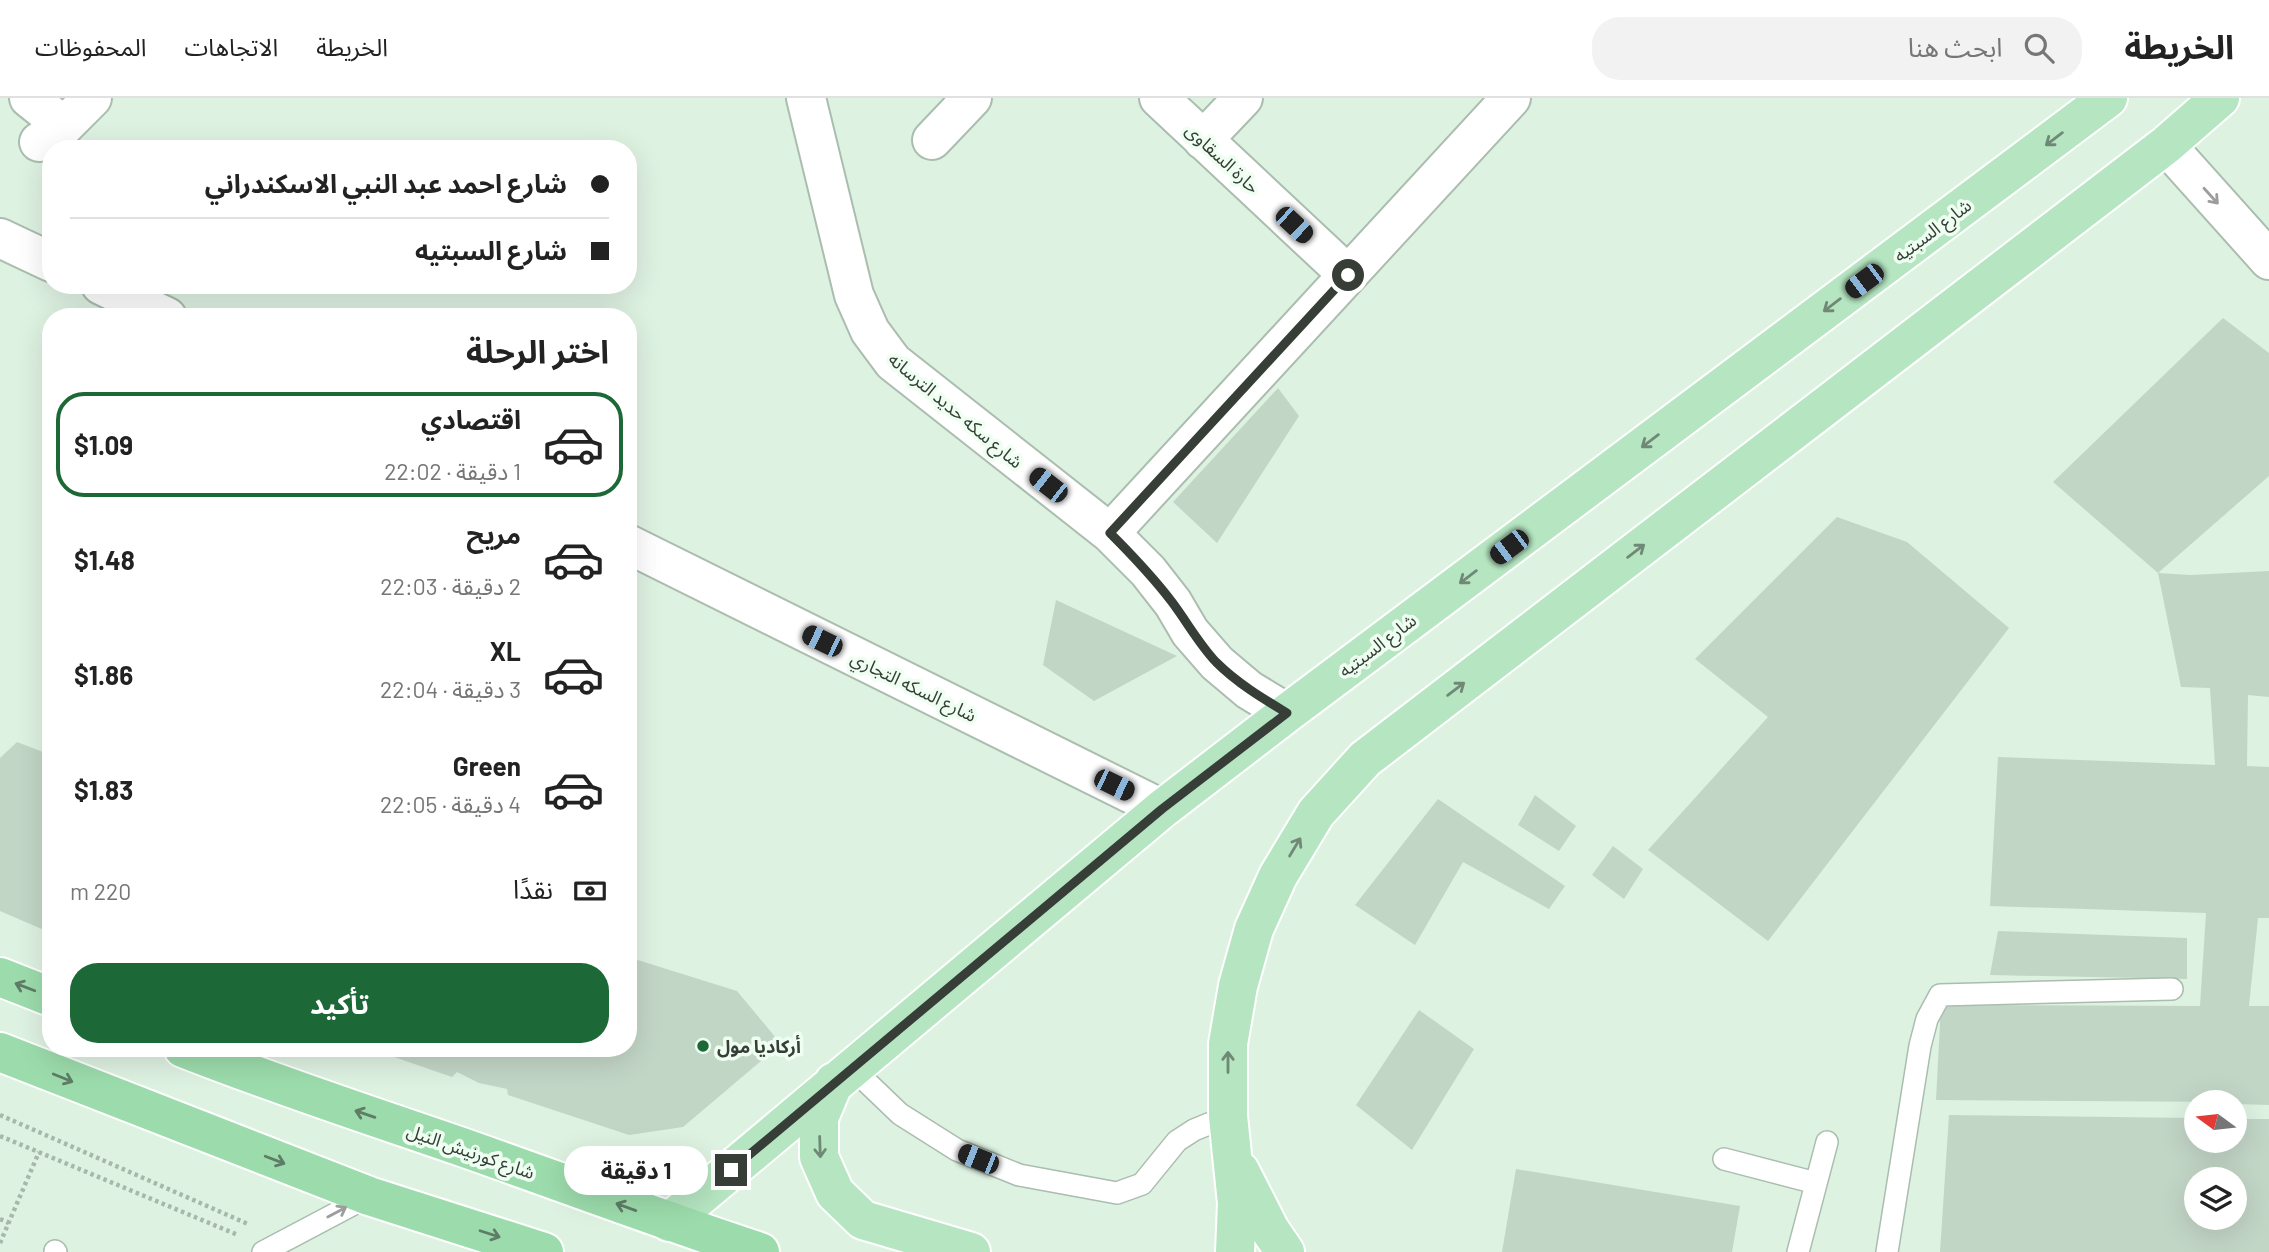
<!DOCTYPE html>
<html lang="ar">
<meta charset="utf-8">
<style>
body{margin:0;font-family:Barlow,"Noto Sans Arabic",sans-serif;background:#f2f2f2;color:#222;direction:rtl;height:100vh;display:flex;flex-direction:column;font-size:26px;white-space:nowrap}
*{box-sizing:border-box;margin:0}
p{font-size:23px;color:#767676}
.icon{flex:none;width:38px;height:38px;fill:none;stroke:currentColor;stroke-width:2;stroke-linecap:round;stroke-linejoin:round}
.map{position:relative;flex:1;overflow:hidden;direction:ltr}
.sheet{position:absolute;left:42px;top:210px;width:595px;height:749px;display:flex;flex-direction:column;background:#fff;border-radius:28px;box-shadow:0 7px 28px #0002;direction:rtl}
.sheet>*{flex:none}
.guide{position:absolute;left:42px;top:42px;width:595px;height:154px;border-radius:28px;box-shadow:0 7px 28px #0002;direction:rtl;display:grid;align-content:center;height:154px;padding:0 28px;background:#fff}
.needle{width:46px;rotate:285deg}
.controls{position:absolute;left:2184px;top:992px;display:grid;gap:14px}
.controls a{display:grid;place-items:center;width:63px;height:63px;border-radius:50%;background:#fff;box-shadow:0 7px 28px #0002;font-size:35px}
.end{position:absolute;width:32px;height:32px;margin:-16px;border:9px solid #373e38;background:#fff;box-shadow:0 0 0 4px #fff}
.from{border-radius:50%}
.bubble{position:absolute;height:49px;border-radius:24px;background:#fff;box-shadow:0 7px 28px #0002;font-size:23px;font-weight:700;line-height:49px;text-align:center;direction:rtl}
.car{position:absolute;width:21px;height:42px;margin:-21px -10px;border-radius:9px;box-shadow:0 0 5px 2px #0007;background:linear-gradient(#222 24%,#8ab4d8 0 40%,#222 0 76%,#8ab4d8 0 86%,#222 0)}
.guide b{display:flex;align-items:center;gap:24px;height:66px;font-size:26px}
.guide b+b{border-top:2px solid #e0e0e0}
.guide i{width:18px;height:18px;background:#222}
ul{padding:0;list-style:none}
li{display:flex;align-items:center;gap:21px;height:105px;margin:0 14px 10px;padding:0 14px;border:4px solid transparent;border-radius:28px}
li div{flex:1}
li b{display:block;font-size:26px}
li em{font-style:normal;font-weight:700}
li.selected{border-color:#1c6836}
li>.icon{width:63px;height:63px;stroke-width:1.5}
h2{padding:0 28px;font-size:32px;line-height:84px}
.pay{display:flex;align-items:center;gap:18px;height:77px;padding:0 28px;font-size:26px}
.pay p{margin-inline-start:auto}
.cta{display:flex;gap:14px;margin-top:auto;padding:14px 28px}
.cta a{flex:1;height:80px;border-radius:28px;background:#1c6836;color:#fff;font-size:28px;font-weight:700;line-height:80px;text-align:center}
header{display:flex;align-items:center;gap:42px;box-sizing:border-box;height:98px;padding:0 35px;background:#fff;border-bottom:2px solid #e0e0e0}
header strong{font-size:33px}
nav{display:flex;gap:38px;margin-inline-start:auto;font-size:24px}
.search{width:490px;height:63px;background:#f2f2f2;display:flex;align-items:center;gap:18px;box-sizing:border-box;padding:0 24px;border-radius:28px;color:#767676;font-size:26px}
.map>svg:first-child{display:block}
.building{fill:#c2d6c6;fill-rule:evenodd}
.lines{fill:none;stroke-linecap:round;stroke-linejoin:round}
.service-casing{stroke:#aabdae;stroke-width:24}
.minor-casing{stroke:#aabdae;stroke-width:42}
.tertiary-casing{stroke:#aabdae;stroke-width:42}
.primary-casing{stroke:#fff;stroke-width:42}
.trunk-casing{stroke:#fff;stroke-width:42}
.path{stroke:#a7b7aa;stroke-width:4.5;stroke-dasharray:3.5 3.5;stroke-linecap:butt}
.service{stroke:#fff;stroke-width:21}
.minor{stroke:#fff;stroke-width:38}
.tertiary{stroke:#fff;stroke-width:38}
.primary{stroke:#b5e5c1;stroke-width:38}
.trunk{stroke:#9cdcac;stroke-width:38}
.oneway{stroke:#708976}
.oneway2{stroke:#9b9e9c}
.oneway3{stroke:#5f7d66}
.route{stroke:#373e38;stroke-width:9}
.poi-dot{fill:#1c6836;stroke:#eefef1;stroke-width:2.5}
.labels{text-anchor:middle;dominant-baseline:central;stroke-width:7;stroke-linejoin:round;paint-order:stroke}
.street-label{font-size:18px;fill:#373e38;stroke:#eefef1}
.poi-label{font-size:18px;font-weight:bold;fill:#373e38;stroke:#eefef1;text-anchor:start}
</style>
<header>
<strong>الخريطة</strong>
<div class="search"><svg class="icon" aria-label="search" viewBox="0 0 24 24"><circle cx="10" cy="10" r="6"/><path d="M15 15l6 6"/></svg>ابحث هنا</div>
<nav><a>الخريطة</a><a>الاتجاهات</a><a>المحفوظات</a></nav>
</header>
<div class="map">
<svg width="2269" height="1154" viewBox="0 0 2269 1154">
<rect width="100%" height="100%" fill="#def2e2"/>
<path class="building" d="M 2223,220 L 2269,255 L 2269,378 L 2158,475 L 2053,384 Z
M 1278,290 L 1299,318 L 1217,445 L 1173,404 Z
M 1837,419 L 1907,444 L 2009,530 L 1768,843 L 1648,752 L 1768,619 L 1695,561 Z
M 2269,473 L 2269,599 L 2248,597 L 2247,668 L 2269,669 L 2269,820 L 2258,820 L 2249,908 L 2269,908 L 2269,1007 L 2235,1006 L 2235,1004 L 1936,1002 L 1941,907 L 2200,908 L 2206,815 L 1990,808 L 1998,659 L 2215,667 L 2210,590 L 2181,589 L 2158,475 L 2191,477 Z
M 1056,502 L 1177,558 L 1094,603 L 1043,567 Z
M 17,644 L 51,657 L 51,835 L 0,813 L 0,660 Z
M 1535,697 L 1576,728 L 1559,753 L 1518,727 Z
M 1438,701 L 1565,788 L 1549,811 L 1463,764 L 1415,847 L 1355,807 Z
M 1613,748 L 1643,771 L 1624,801 L 1592,777 Z
M 1998,833 L 2187,840 L 2187,881 L 1990,877 Z
M 628,859 L 737,893 L 781,946 L 683,1029 L 629,1037 L 508,997 L 507,991 L 479,985 L 457,974 L 452,979 L 371,951 L 628,950 Z
M 1419,912 L 1474,951 L 1412,1052 L 1356,1007 Z
M 1949,1017 L 2196,1020 L 2196,1043 L 2235,1043 L 2235,1021 L 2269,1021 L 2269,1154 L 1940,1154 ZM 2196,1082 L 2235,1082 L 2235,1120 L 2196,1120 Z
M 1516,1071 L 1740,1108 L 1732,1154 L 1502,1154 Z"/>
<g class="lines">
<g class="service-casing">
<path id="service" d="M 852,970 L 900,1016 L 957,1052 L 1019,1077 L 1117,1095 L 1142,1086 L 1177,1043 L 1194,1032 L 1228,1018
M 1724,1061 L 1816,1085
M 55,1153 L 56,1154
M 263,1154 L 369,1098
M 1798,1154 L 1827,1044
M 1887,1154 L 1920,948 L 1927,921 L 1940,897 L 2172,891"/>
</g>
<g class="minor-casing">
<path id="minor" d="M 29,0 L 64,28
M 806,0 L 854,197 L 870,233 L 893,264 L 1110,435 L 1148,473 L 1173,505 L 1190,534 L 1217,565 L 1249,592 L 1287,615
M 1159,0 L 1348,177
M 932,42 L 972,0
M 1203,42 L 1243,0
M 39,44 L 64,28 L 92,0
M 2166,47 L 2269,162
M 1110,435 L 1511,0"/>
</g>
<g class="tertiary-casing">
<path id="tertiary" d="M 0,140 L 51,164
M 101,187 L 167,219
M 628,446 L 1162,711"/>
</g>
<g class="primary-casing">
<path id="primary" d="M 834,984 L 819,1020 L 819,1059 L 835,1095 L 863,1122 L 971,1154
M 1240,1073 L 1270,1132 L 1285,1154
M 669,1124 L 1162,711 L 1287,615 L 2108,0
M 1235,1154 L 1237,1105 L 1228,1018 L 1228,946 L 1238,888 L 1254,831 L 1278,778 L 1316,715 L 1365,661 L 2166,47 L 2220,0"/>
</g>
<g class="trunk-casing">
<path id="trunk" d="M 0,879 L 51,899
M 183,950 C 274,986 366,1016 459,1048 C 559,1083 659,1121 760,1154
M 0,954 L 369,1098 L 544,1154"/>
</g>
<path class="path" d="M 0,1017 L 248,1126
M 0,1038 L 238,1137
M 0,1121 L 9,1125
M 0,1145 L 39,1054"/>
<use href="#service" class="service"/>
<use href="#minor" class="minor"/>
<use href="#tertiary" class="tertiary"/>
<use href="#primary" class="primary"/>
<use href="#trunk" class="trunk"/>
</g>
<defs><path id="oneway-shaft" d="M-6 0H5M1.5-3L5.5 0L1.5 3" fill="none" stroke-width="1.6" stroke-linecap="round" stroke-linejoin="round" transform="scale(1.75)"/></defs>
<g class="oneway">
<use href="#oneway-shaft" transform="translate(2054 41) rotate(143)"/>
<use href="#oneway-shaft" transform="translate(1832 207) rotate(143)"/>
<use href="#oneway-shaft" transform="translate(1650 343) rotate(143)"/>
<use href="#oneway-shaft" transform="translate(1636 453) rotate(-37)"/>
<use href="#oneway-shaft" transform="translate(1468 479) rotate(143)"/>
<use href="#oneway-shaft" transform="translate(1456 591) rotate(-37)"/>
<use href="#oneway-shaft" transform="translate(1295 749) rotate(-59)"/>
<use href="#oneway-shaft" transform="translate(1228 964) rotate(-90)"/>
<use href="#oneway-shaft" transform="translate(820 1049) rotate(88)"/>
</g>
<g class="oneway2">
<use href="#oneway-shaft" transform="translate(2211 98) rotate(48)"/>
<use href="#oneway-shaft" transform="translate(337 1114) rotate(-28)"/>
</g>
<g class="oneway3">
<use href="#oneway-shaft" transform="translate(25 889) rotate(-159)"/>
<use href="#oneway-shaft" transform="translate(63 980) rotate(22)"/>
<use href="#oneway-shaft" transform="translate(365 1016) rotate(-161)"/>
<use href="#oneway-shaft" transform="translate(275 1062) rotate(21)"/>
<use href="#oneway-shaft" transform="translate(626 1109) rotate(-160)"/>
<use href="#oneway-shaft" transform="translate(490 1136) rotate(18)"/>
</g>
<g class="lines">
<path class="route" d="M 731,1072 L 1162,711 L 1287,615 C 1262,600 1237,585 1216,564 C 1199,546 1187,524 1172,504 C 1153,479 1132,457 1110,435 L 1348,177"/>
</g>
<circle class="poi-dot" cx="703" cy="948" r="7"/>
<g class="labels">
<g class="street-label">
<text transform="translate(1223 60) rotate(43)">حارة السقاوى</text>
<text transform="translate(1932 132) rotate(-37)">شارع السبتيه</text>
<text transform="translate(956 312) rotate(40)">شارع سكه حديد الترسانه</text>
<text transform="translate(1377 547) rotate(-37)">شارع السبتيه</text>
<text transform="translate(914 588) rotate(26)">شارع السكه التجاري</text>
<text transform="translate(471 1053) rotate(19)">شارع كورنيش النيل</text>
</g>
<g class="poi-label">
<text x="717" y="948">أركاديا مول</text>
</g>
</g>
</svg>
<div class="controls">
<a><svg class="needle" viewBox="-14 -14 28 28"><path d="M0-13l5 13h-10z" fill="#e53935"/><path d="M0 13l5-13h-10z" fill="#767676"/></svg></a>
<a><svg class="icon" aria-label="layers" viewBox="0 0 24 24"><path d="M12 4l9 5-9 5-9-5zM3 14l9 5 9-5"/></svg></a>
</div>
<i class="end from" style="left:1348px;top:177px"></i>
<i class="end" style="left:731px;top:1072px"></i>
<div class="bubble" style="left:564px;top:1048px;width:144px">1 دقيقة</div>
<i class="car" style="left:1294px;top:127px;rotate:133deg"></i>
<i class="car" style="left:1864px;top:183px;rotate:233deg"></i>
<i class="car" style="left:1048px;top:387px;rotate:308deg"></i>
<i class="car" style="left:1509px;top:449px;rotate:233deg"></i>
<i class="car" style="left:822px;top:543px;rotate:296deg"></i>
<i class="car" style="left:1114px;top:687px;rotate:116deg"></i>
<i class="car" style="left:978px;top:1061px;rotate:292deg"></i>
<div class="guide">
<b><i class="from"></i>شارع احمد عبد النبي الاسكندراني</b>
<b><i></i>شارع السبتيه</b>
</div>
<section class="sheet">
<h2>اختر الرحلة</h2>
<ul>
<li class="selected"><svg class="icon" aria-label="car" viewBox="0 0 24 24"><path d="M5 17H2v-5l4-1 3-4h7l3 4 3 1v5h-3M9 17h6M6 11h13"/><circle cx="7" cy="17" r="2"/><circle cx="17" cy="17" r="2"/></svg><div><b>اقتصادي</b><p>1 دقيقة · 22:02</p></div><em>$1.09</em></li>
<li><svg class="icon" aria-label="car" viewBox="0 0 24 24"><path d="M5 17H2v-5l4-1 3-4h7l3 4 3 1v5h-3M9 17h6M6 11h13"/><circle cx="7" cy="17" r="2"/><circle cx="17" cy="17" r="2"/></svg><div><b>مريح</b><p>2 دقيقة · 22:03</p></div><em>$1.48</em></li>
<li><svg class="icon" aria-label="car" viewBox="0 0 24 24"><path d="M5 17H2v-5l4-1 3-4h7l3 4 3 1v5h-3M9 17h6M6 11h13"/><circle cx="7" cy="17" r="2"/><circle cx="17" cy="17" r="2"/></svg><div><b>XL</b><p>3 دقيقة · 22:04</p></div><em>$1.86</em></li>
<li><svg class="icon" aria-label="car" viewBox="0 0 24 24"><path d="M5 17H2v-5l4-1 3-4h7l3 4 3 1v5h-3M9 17h6M6 11h13"/><circle cx="7" cy="17" r="2"/><circle cx="17" cy="17" r="2"/></svg><div><b>Green</b><p>4 دقيقة · 22:05</p></div><em>$1.83</em></li>
</ul>
<div class="pay"><svg class="icon" aria-label="cash" viewBox="0 0 24 24"><path d="M3 7h18v10H3z"/><circle cx="12" cy="12" r="2"/></svg>نقدًا<p>220 m</p></div>
<div class="cta"><a>تأكيد</a></div>
</section>
</div>
